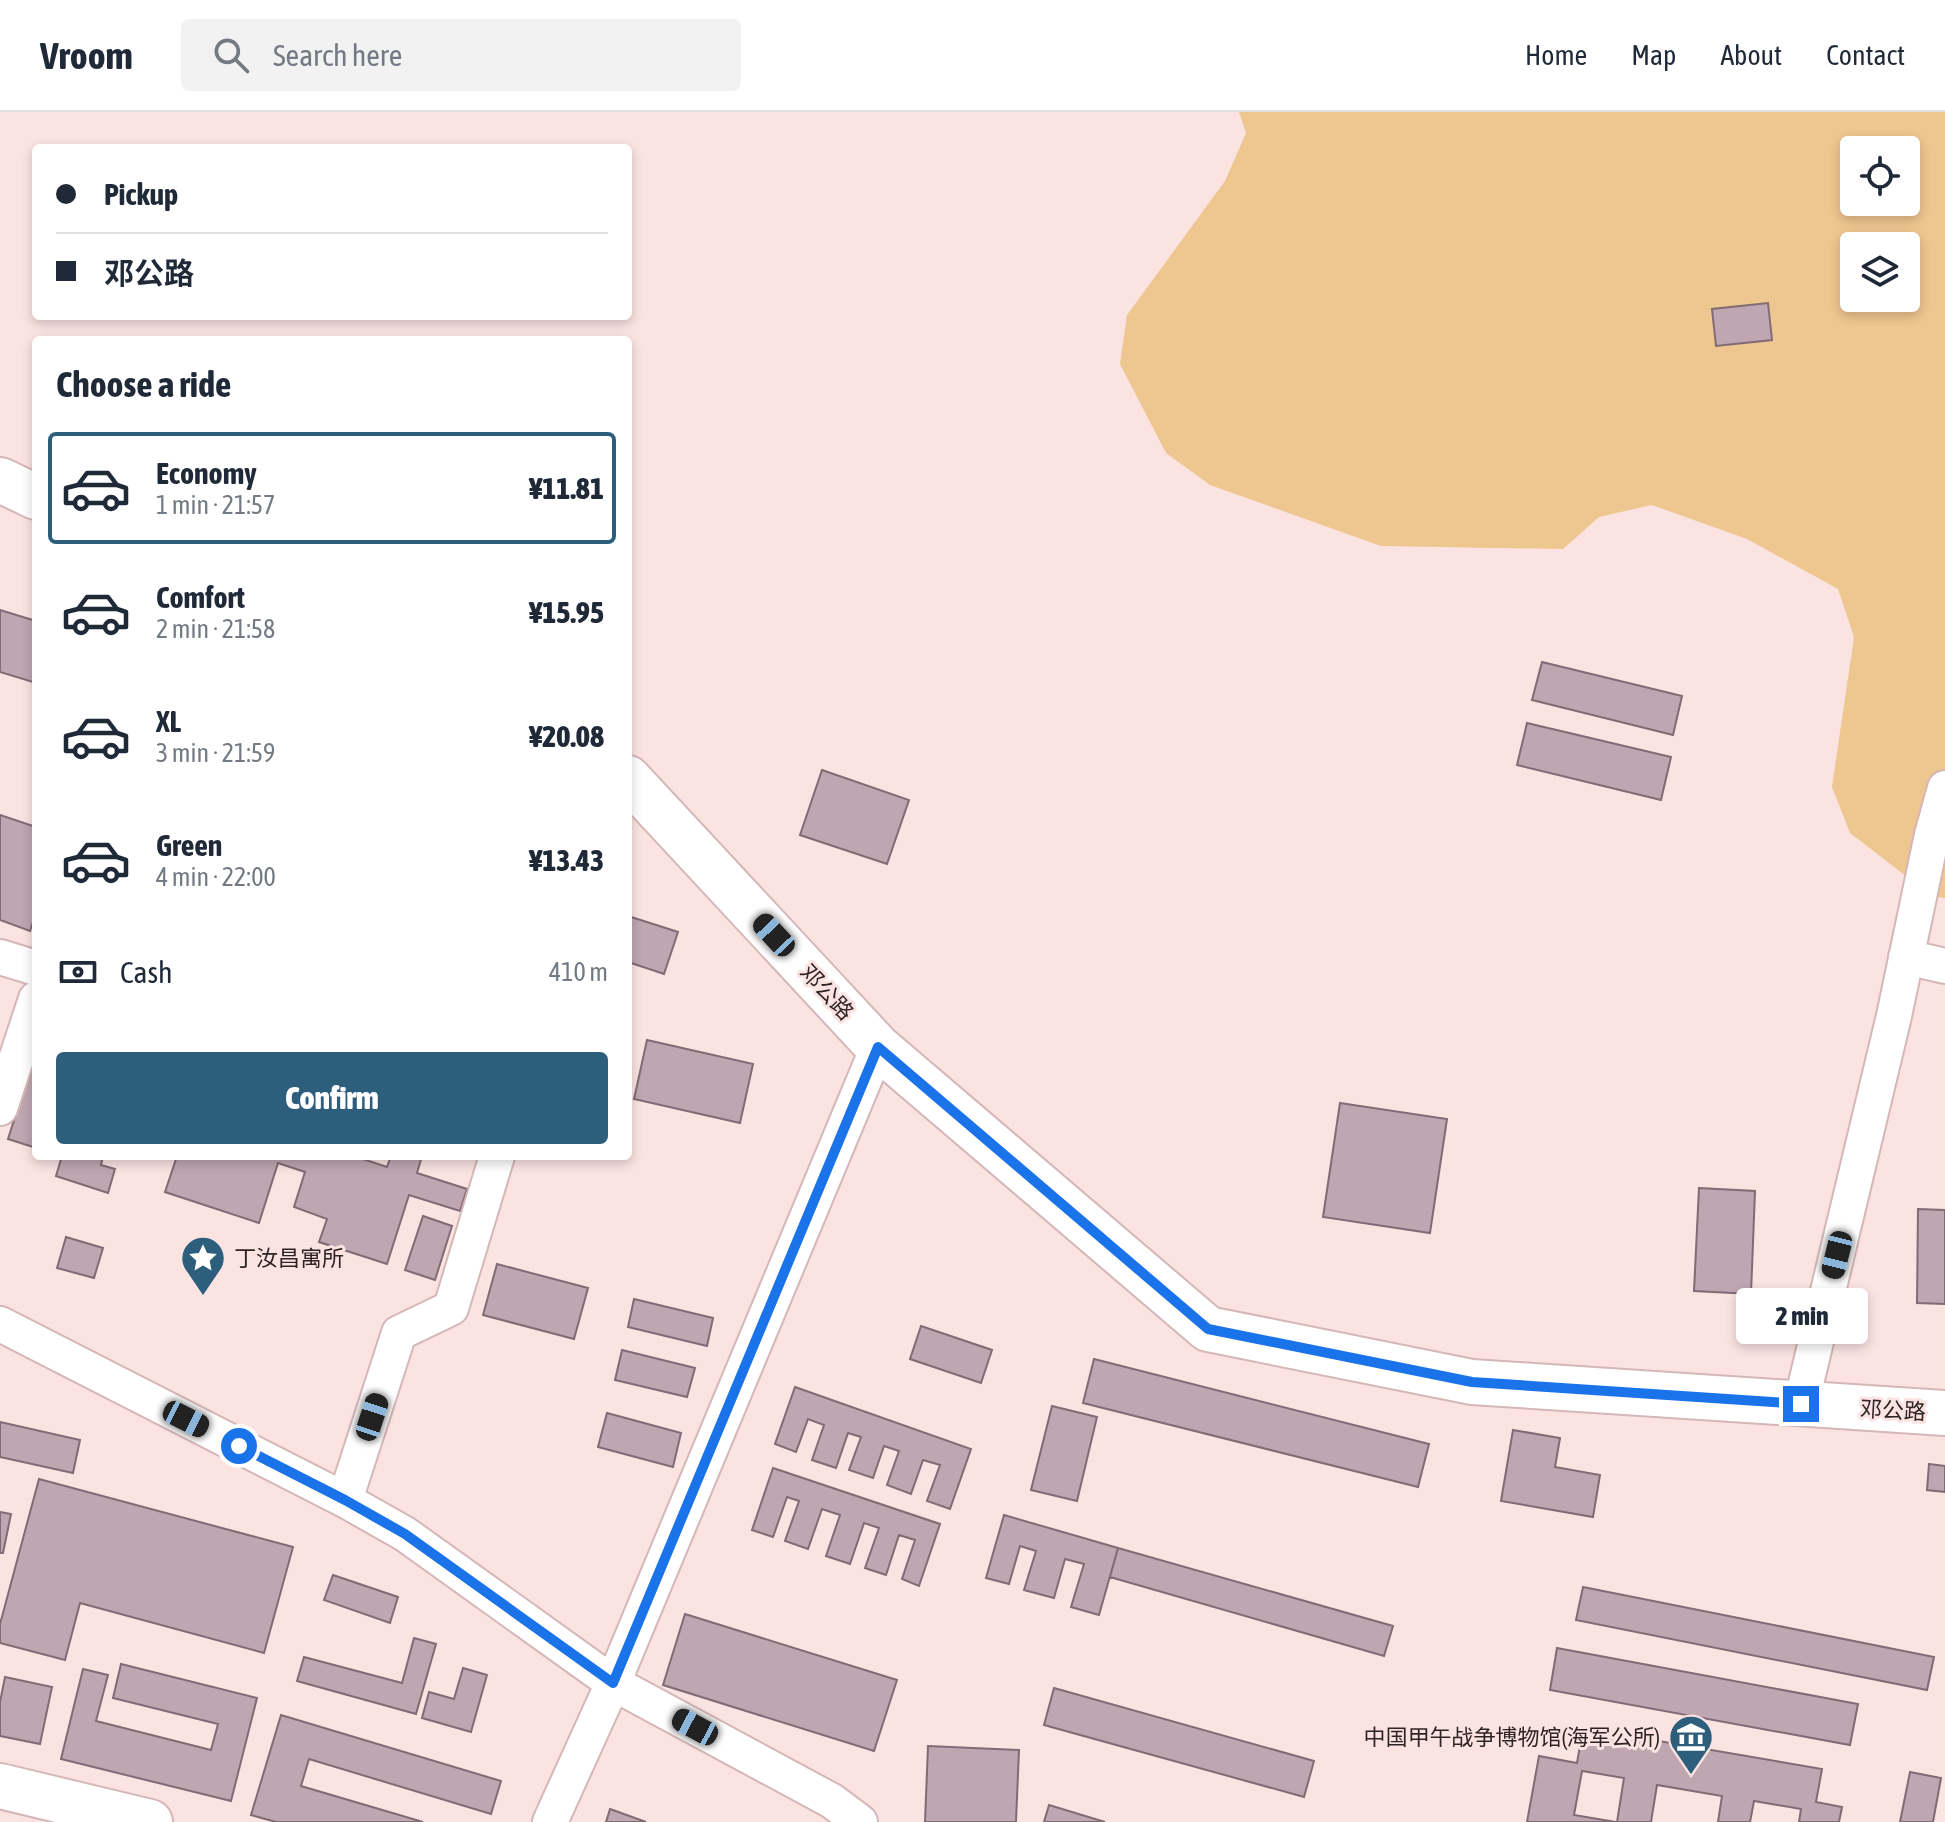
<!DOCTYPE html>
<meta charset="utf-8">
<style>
body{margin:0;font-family:"Asap Condensed","Noto Sans SC",sans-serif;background:#f2f2f3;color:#1f2937;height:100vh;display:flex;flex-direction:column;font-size:30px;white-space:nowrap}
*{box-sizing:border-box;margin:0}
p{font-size:26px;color:#747a83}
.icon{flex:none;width:44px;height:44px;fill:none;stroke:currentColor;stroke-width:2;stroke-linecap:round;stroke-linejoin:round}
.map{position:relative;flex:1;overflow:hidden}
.details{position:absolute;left:32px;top:224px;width:600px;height:824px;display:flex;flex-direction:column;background:#fff;border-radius:8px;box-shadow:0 4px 12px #0003}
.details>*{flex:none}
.top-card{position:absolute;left:32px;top:32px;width:600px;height:176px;border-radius:8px;box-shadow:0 4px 12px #0003;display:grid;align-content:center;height:176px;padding:0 24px;background:#fff}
.controls{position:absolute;left:1840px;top:24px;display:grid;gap:16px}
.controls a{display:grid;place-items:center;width:80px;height:80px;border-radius:8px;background:#fff;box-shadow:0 4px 12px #0003;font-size:40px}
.end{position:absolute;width:36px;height:36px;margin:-18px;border:10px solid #1a73e8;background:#fff;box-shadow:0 0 0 4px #fff}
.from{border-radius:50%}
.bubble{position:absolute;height:56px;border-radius:8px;background:#fff;box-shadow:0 4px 12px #0003;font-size:26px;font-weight:800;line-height:56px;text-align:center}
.car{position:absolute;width:24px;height:48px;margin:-24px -12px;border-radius:10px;box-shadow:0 0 6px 2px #0007;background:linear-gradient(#222 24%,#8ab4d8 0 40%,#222 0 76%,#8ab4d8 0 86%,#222 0)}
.top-card b{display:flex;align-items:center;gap:28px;height:76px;font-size:30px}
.top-card b+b{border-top:2px solid #e0e1e3}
.top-card i{width:20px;height:20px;background:#1f2937}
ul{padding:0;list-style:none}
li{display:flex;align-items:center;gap:24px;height:112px;margin:0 16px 12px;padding:0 8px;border:4px solid transparent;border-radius:8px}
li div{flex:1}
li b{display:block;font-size:30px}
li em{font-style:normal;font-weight:800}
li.on{border-color:#2d5f7d}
li>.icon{width:72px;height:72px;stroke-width:1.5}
h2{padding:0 24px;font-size:36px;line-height:96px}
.pay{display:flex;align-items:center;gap:20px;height:88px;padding:0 24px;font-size:30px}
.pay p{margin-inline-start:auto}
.button{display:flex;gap:16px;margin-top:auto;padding:16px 24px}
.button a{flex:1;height:92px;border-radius:8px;background:#2d5f7d;color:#fff;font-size:32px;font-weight:800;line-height:92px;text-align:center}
header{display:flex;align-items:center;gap:48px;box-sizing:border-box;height:112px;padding:0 40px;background:#fff;border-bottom:2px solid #e0e1e3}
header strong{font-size:38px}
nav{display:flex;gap:44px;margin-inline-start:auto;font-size:28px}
.search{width:560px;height:72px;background:#f2f2f3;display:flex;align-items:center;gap:20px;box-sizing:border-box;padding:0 28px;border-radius:8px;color:#747a83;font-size:30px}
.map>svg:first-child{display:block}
.green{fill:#eec68f;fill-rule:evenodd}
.building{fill:#bfa6b1;stroke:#826b75;stroke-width:2}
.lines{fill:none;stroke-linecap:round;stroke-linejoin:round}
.street-casing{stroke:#d4b7b6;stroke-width:38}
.secondary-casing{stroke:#d4b7b6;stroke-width:48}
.street{stroke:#fff;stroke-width:34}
.secondary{stroke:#fff;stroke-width:44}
.route{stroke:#1a73e8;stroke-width:10}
.labels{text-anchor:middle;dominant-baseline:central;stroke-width:6;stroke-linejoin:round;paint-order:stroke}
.street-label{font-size:22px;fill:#2f2424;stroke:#fbe3e2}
.poi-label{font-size:22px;fill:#2f2424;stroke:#fbe3e2;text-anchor:start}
</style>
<header>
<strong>Vroom</strong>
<div class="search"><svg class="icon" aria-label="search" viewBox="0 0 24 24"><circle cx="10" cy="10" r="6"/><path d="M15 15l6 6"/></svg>Search here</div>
<nav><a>Home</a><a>Map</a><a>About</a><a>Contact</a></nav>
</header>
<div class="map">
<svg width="1945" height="1710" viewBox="0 0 1945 1710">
<rect width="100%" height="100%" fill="#fbe3e2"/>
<path class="green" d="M 1239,0 L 1945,0 L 1945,786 L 1932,784 L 1850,721 L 1832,675 L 1854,525 L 1838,477 L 1747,427 L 1652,393 L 1599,405 L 1563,437 L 1381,434 L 1210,373 L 1166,341 L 1120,252 L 1127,203 L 1225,69 L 1246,21 ZM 1854,38 L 1906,38 L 1906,90 L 1854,90 ZM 1854,134 L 1906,134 L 1906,186 L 1854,186 Z"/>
<path class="building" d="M 1768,191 L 1772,228 L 1716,234 L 1712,197 Z
M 0,498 L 36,509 L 36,571 L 0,560 Z
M 1542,550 L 1682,584 L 1673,623 L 1532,588 Z
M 1527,611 L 1671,645 L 1661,688 L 1517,653 Z
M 822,658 L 909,688 L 887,752 L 800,723 Z
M 0,703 L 36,715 L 36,801 L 30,819 L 0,808 Z
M 628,804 L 678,820 L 664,862 L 628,850 Z
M 647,928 L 753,952 L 740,1011 L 634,987 Z
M 36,939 L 36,1036 L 8,1027 Z
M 1340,991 L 1447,1007 L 1430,1121 L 1323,1105 Z
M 62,1044 L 103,1044 L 101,1053 L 115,1057 L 108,1081 L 56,1064 Z
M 177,1044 L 354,1044 L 387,1055 L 391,1044 L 422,1044 L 417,1061 L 467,1077 L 460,1099 L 409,1083 L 387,1152 L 319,1130 L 327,1107 L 294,1095 L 305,1060 L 278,1051 L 259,1111 L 165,1080 Z
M 1699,1076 L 1755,1079 L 1751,1182 L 1694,1179 Z
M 1918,1097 L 1945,1098 L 1945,1192 L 1917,1191 Z
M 423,1104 L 452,1114 L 435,1168 L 405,1158 Z
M 66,1125 L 103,1136 L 94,1166 L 57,1156 Z
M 497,1152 L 588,1176 L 574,1227 L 483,1203 Z
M 634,1187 L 713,1206 L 707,1234 L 628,1215 Z
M 921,1214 L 992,1238 L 981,1271 L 910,1247 Z
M 622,1238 L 695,1256 L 687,1285 L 615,1268 Z
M 1094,1247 L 1429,1332 L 1418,1375 L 1083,1291 Z
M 795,1275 L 971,1337 L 950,1397 L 927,1389 L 940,1353 L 923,1348 L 911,1382 L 887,1373 L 899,1339 L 884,1334 L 873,1366 L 849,1358 L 861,1325 L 848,1321 L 836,1356 L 812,1348 L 824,1313 L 808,1307 L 796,1340 L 775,1332 Z
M 1052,1294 L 1097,1305 L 1077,1389 L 1031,1378 Z
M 607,1301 L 681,1321 L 673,1355 L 598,1335 Z
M 0,1310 L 80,1328 L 73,1361 L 0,1345 Z
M 1513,1318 L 1560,1326 L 1555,1355 L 1600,1363 L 1593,1405 L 1501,1389 Z
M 1929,1352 L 1945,1354 L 1945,1380 L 1927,1378 Z
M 773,1356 L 940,1412 L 919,1474 L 902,1467 L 915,1428 L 899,1423 L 886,1463 L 865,1456 L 879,1416 L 864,1411 L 850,1452 L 826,1444 L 840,1403 L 822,1397 L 808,1437 L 785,1429 L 799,1389 L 787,1385 L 773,1425 L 752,1418 Z
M 39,1367 L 293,1435 L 264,1541 L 80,1491 L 65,1548 L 0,1531 L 0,1512 Z
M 0,1400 L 11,1402 L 3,1441 L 0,1441 Z
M 1004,1403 L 1118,1436 L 1099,1503 L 1071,1495 L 1084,1452 L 1065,1447 L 1054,1486 L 1024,1478 L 1036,1439 L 1020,1434 L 1009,1472 L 986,1466 Z
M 1118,1436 L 1393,1514 L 1384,1544 L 1110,1465 Z
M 333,1463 L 398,1485 L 390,1511 L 324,1488 Z
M 1583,1475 L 1934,1545 L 1927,1578 L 1576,1508 Z
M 685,1502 L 897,1568 L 874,1639 L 663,1573 Z
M 414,1526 L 436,1532 L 416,1602 L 297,1569 L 304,1545 L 402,1571 Z
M 1557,1536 L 1858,1592 L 1850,1633 L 1550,1578 Z
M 121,1552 L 257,1586 L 231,1689 L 61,1647 L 83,1557 L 108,1563 L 96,1609 L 211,1638 L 218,1612 L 113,1586 Z
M 463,1556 L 487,1563 L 471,1620 L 422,1606 L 429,1580 L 454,1587 Z
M 5,1565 L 52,1575 L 40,1632 L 0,1624 L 0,1590 Z
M 1054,1576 L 1314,1649 L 1304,1685 L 1044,1613 Z
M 281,1603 L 501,1669 L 491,1702 L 309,1647 L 301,1674 L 423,1710 L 276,1710 L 251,1703 Z
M 1583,1616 L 1822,1657 L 1816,1690 L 1842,1695 L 1839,1710 L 1799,1710 L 1801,1697 L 1754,1689 L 1750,1710 L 1718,1710 L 1722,1684 L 1657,1673 L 1651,1710 L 1617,1710 L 1624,1666 L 1582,1659 L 1574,1703 L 1616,1710 L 1527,1710 L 1539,1644 L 1577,1651 Z
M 928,1634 L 1019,1638 L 1016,1710 L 925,1710 Z
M 1910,1660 L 1941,1666 L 1933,1710 L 1900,1710 Z
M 1049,1693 L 1105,1710 L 1044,1710 Z
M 610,1697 L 646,1710 L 606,1710 Z"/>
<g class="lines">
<g class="street-casing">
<path id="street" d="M 0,845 L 36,856
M 1906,845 L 1945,854
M 0,996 L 36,887
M 0,1212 L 345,1388 L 405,1422 L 613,1571 L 832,1689 L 860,1710
M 1801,1292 L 1894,904 L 1932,723 L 1945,676
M 345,1388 L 399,1221 L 451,1196 L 497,1044
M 550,1710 L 613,1571 L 878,935"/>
</g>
<g class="secondary-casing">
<path id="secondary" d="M 0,368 L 36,385
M 628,666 L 878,935 L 1208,1217 L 1472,1270 L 1945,1301
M 0,1674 L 150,1710"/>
</g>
<use href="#street" class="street"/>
<use href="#secondary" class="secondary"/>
</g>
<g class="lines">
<path class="route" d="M 239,1334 L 345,1388 L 405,1422 L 613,1571 L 878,935 L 1208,1217 L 1472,1270 L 1801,1292"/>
</g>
<defs>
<g id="sight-pin" transform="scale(2.3)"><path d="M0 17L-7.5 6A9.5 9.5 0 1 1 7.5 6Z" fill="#2d5f7d" stroke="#fbe3e2"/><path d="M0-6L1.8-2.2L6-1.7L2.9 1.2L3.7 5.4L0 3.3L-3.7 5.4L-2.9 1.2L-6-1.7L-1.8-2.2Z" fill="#fff"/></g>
<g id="museum-pin" transform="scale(2.3)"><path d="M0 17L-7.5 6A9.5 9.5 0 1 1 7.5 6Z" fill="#2d5f7d" stroke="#fbe3e2"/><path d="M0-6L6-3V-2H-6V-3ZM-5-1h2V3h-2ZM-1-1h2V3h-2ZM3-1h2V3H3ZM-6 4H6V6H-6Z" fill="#fff"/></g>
</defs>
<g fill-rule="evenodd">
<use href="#sight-pin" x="203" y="1146"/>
<use href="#museum-pin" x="1691" y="1625"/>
</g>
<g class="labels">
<g class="street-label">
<text transform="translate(827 880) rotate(47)">邓公路</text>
<text transform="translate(1893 1298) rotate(3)">邓公路</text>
</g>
<g class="poi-label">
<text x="234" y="1146">丁汝昌寓所</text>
<text x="1660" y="1625" text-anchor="end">中国甲午战争博物馆(海军公所)</text>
</g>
</g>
</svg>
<div class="controls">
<a><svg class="icon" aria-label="locate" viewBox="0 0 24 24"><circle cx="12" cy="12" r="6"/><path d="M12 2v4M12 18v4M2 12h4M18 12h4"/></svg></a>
<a><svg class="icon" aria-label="layers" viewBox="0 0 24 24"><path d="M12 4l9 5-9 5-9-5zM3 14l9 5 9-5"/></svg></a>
</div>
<i class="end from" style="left:239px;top:1334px"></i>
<i class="end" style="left:1801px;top:1292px"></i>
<div class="bubble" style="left:1736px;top:1176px;width:132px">2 min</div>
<i class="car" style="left:774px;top:823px;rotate:317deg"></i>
<i class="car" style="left:1837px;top:1143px;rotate:194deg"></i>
<i class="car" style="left:372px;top:1305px;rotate:18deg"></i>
<i class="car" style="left:186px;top:1307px;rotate:117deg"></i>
<i class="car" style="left:695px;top:1615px;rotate:298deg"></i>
<div class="top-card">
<b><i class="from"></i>Pickup</b>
<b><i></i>邓公路</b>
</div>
<section class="details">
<h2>Choose a ride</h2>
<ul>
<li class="on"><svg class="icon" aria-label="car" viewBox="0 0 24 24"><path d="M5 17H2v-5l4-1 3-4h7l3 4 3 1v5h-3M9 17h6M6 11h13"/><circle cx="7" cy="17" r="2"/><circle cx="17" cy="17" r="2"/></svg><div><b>Economy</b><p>1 min · 21:57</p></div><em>¥11.81</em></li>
<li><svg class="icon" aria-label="car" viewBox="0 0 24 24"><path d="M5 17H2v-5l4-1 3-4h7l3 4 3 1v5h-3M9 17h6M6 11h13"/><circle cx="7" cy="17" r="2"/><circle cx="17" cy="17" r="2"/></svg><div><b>Comfort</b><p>2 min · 21:58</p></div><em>¥15.95</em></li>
<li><svg class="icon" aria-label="car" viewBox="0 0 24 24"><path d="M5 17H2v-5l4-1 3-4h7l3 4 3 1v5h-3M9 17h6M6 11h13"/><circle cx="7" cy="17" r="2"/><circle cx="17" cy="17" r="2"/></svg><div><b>XL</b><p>3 min · 21:59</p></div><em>¥20.08</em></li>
<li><svg class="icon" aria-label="car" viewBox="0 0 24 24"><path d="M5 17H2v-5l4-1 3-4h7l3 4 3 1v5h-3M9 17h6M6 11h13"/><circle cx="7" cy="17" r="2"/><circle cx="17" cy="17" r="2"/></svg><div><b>Green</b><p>4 min · 22:00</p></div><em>¥13.43</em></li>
</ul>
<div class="pay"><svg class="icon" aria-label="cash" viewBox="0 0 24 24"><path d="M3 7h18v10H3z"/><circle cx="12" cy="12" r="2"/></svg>Cash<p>410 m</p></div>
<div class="button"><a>Confirm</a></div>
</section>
</div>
